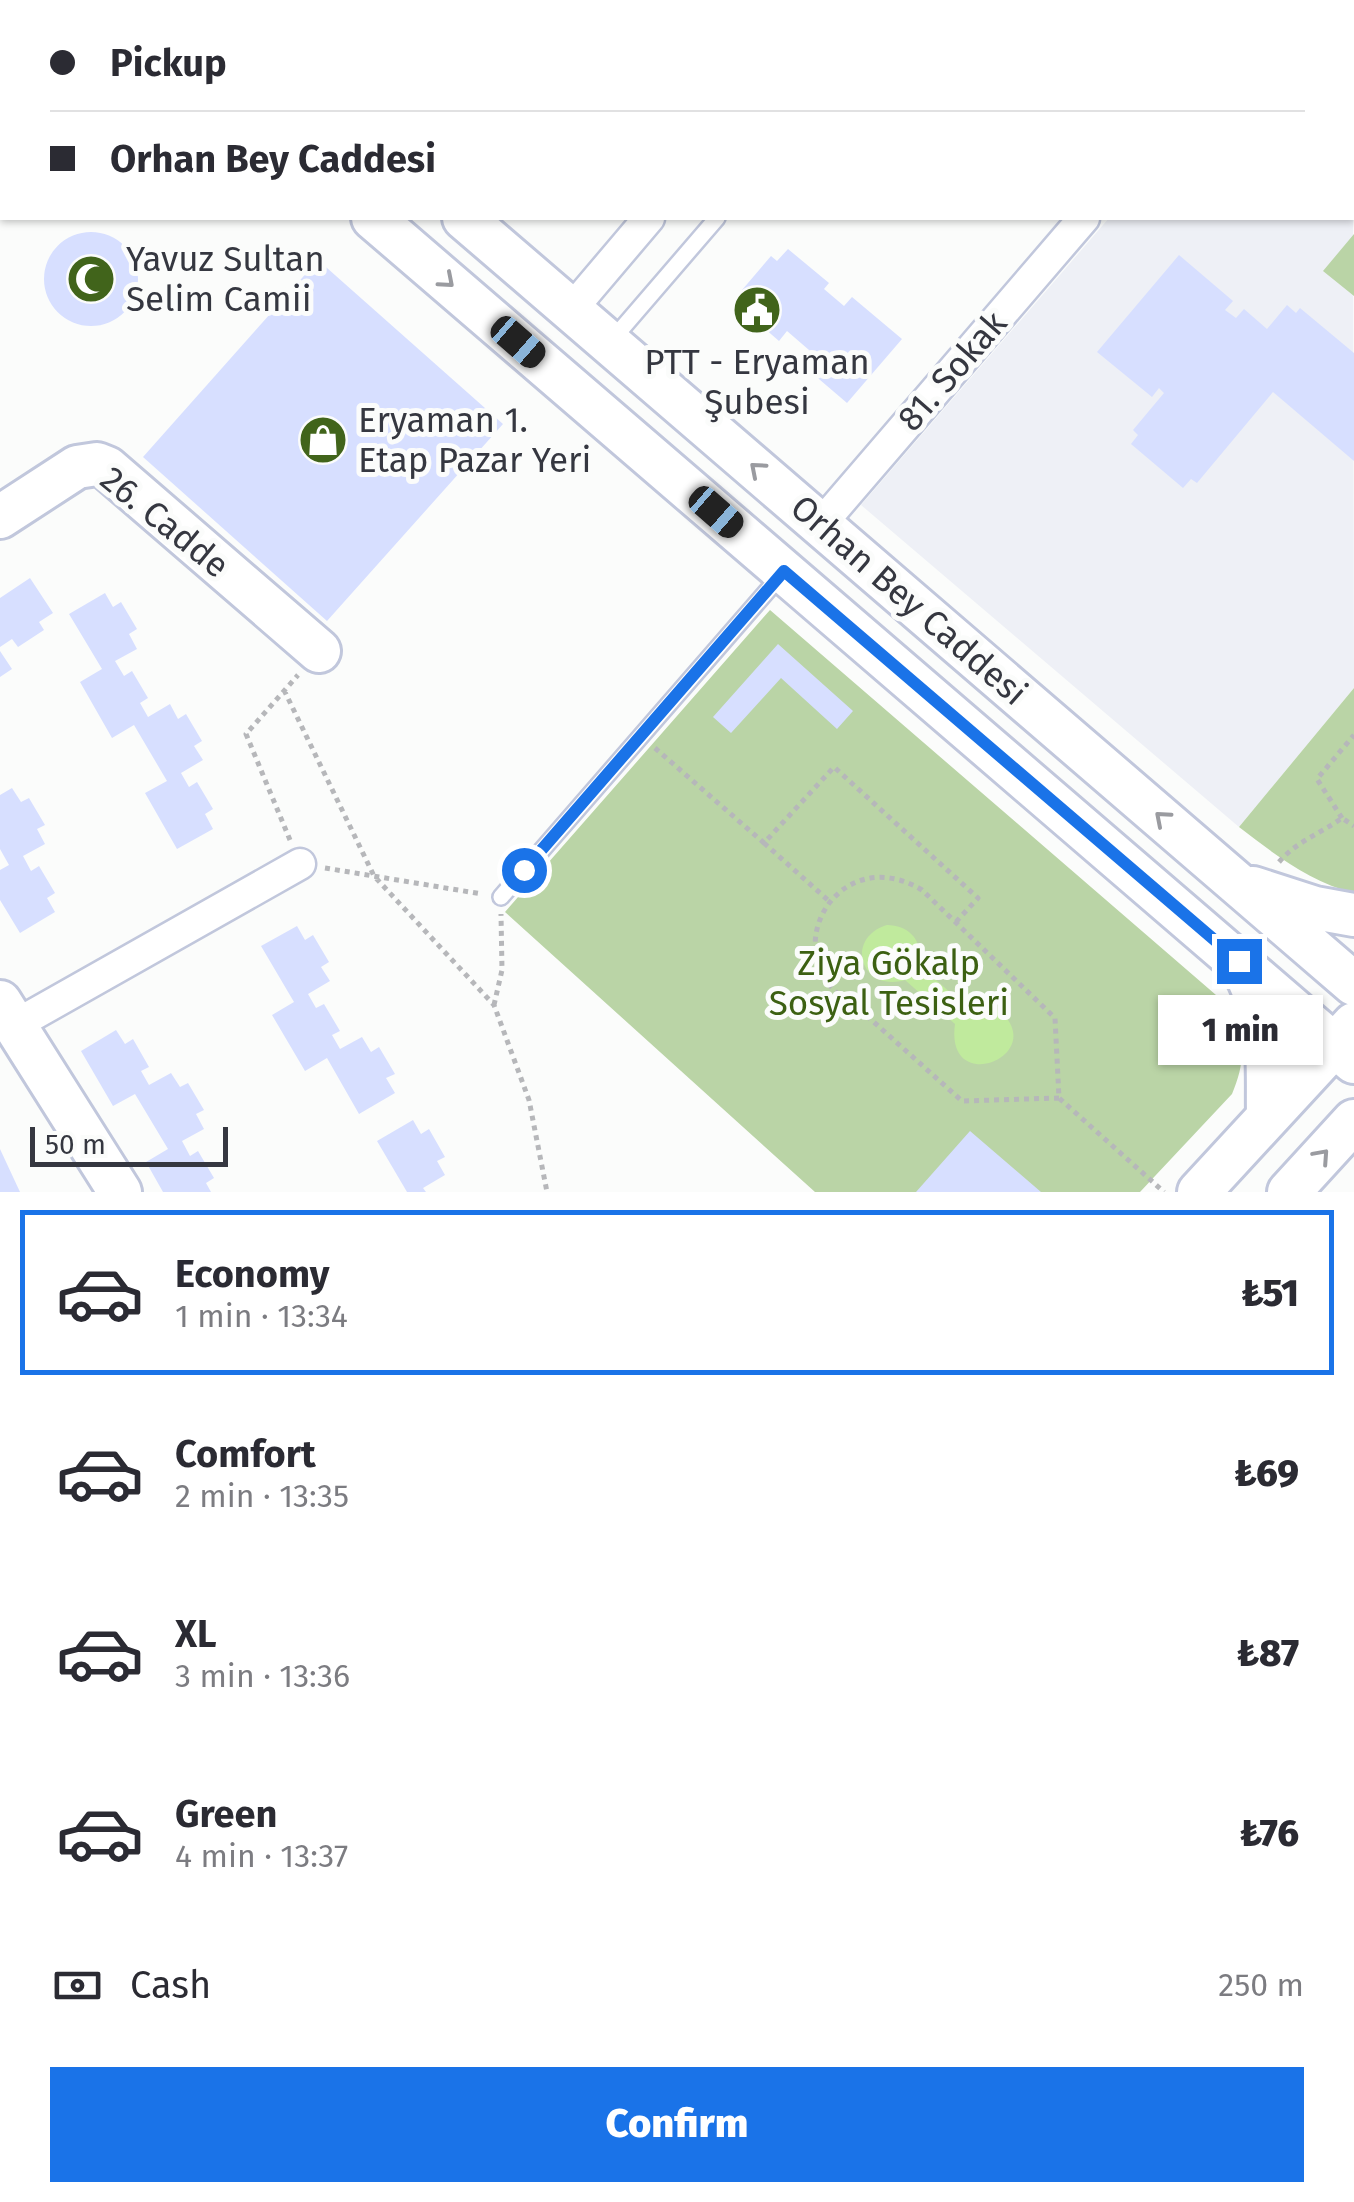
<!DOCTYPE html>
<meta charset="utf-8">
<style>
body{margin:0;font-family:"Fira Sans",sans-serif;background:#f7f7f7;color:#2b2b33;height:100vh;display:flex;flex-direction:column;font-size:38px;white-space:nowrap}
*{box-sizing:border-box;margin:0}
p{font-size:32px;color:#7c7c81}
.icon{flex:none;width:55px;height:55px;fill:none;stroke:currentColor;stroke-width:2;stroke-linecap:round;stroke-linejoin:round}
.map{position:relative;height:1192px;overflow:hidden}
.side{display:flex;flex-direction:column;background:#fff;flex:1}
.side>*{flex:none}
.guide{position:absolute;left:0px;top:0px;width:1355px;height:220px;box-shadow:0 2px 8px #0004;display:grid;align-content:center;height:220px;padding:0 50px;background:#fff}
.scale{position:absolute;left:30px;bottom:25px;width:198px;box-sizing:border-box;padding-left:10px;border:5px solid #353740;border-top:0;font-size:28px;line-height:35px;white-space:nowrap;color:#353740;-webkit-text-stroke:8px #fbfcfb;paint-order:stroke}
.end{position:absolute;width:45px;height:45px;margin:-22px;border:12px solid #1a73e8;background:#fff;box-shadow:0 0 0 5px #fff}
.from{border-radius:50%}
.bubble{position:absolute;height:70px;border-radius:0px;background:#fff;box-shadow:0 2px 8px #0004;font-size:32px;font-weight:800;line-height:70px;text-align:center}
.car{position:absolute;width:30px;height:60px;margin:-30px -15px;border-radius:12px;box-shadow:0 0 8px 2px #0007;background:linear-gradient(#222 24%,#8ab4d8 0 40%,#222 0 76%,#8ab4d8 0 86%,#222 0)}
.guide b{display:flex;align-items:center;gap:35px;height:95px;font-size:38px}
.guide b+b{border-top:2px solid #e1e1e2}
.guide i{width:25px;height:25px;background:#2b2b33}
ul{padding:18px 0 0;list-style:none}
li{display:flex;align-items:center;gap:30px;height:165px;margin:0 20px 15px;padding:0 30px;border:5px solid transparent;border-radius:0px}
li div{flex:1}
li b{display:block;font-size:38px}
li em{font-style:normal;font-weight:800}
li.current{border-color:#1a73e8}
li>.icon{width:90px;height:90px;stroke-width:1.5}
.pay{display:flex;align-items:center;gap:25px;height:110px;padding:0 50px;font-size:38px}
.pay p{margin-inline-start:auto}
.cta{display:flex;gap:20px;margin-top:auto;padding:20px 50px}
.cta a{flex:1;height:115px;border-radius:0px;background:#1a73e8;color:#fff;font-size:40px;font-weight:800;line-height:115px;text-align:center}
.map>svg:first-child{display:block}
.built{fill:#eef0f6}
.green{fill:#bad4a6}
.water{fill:#c0ea9d}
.building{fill:#d7dfff}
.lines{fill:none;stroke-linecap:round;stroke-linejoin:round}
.lane-casing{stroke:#c1c7dc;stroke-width:20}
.street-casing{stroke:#c1c7dc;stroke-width:35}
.secondary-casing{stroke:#c1c7dc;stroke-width:48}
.path{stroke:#b6b7ba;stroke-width:5;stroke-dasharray:5 5;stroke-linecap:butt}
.lane{stroke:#fff;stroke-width:15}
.street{stroke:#fff;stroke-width:30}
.secondary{stroke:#fff;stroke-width:42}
.oneway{stroke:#9a9ba0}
.route{stroke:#1a73e8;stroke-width:12}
.labels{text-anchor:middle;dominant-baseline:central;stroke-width:10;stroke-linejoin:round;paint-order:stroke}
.poi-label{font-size:35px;fill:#353740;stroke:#fbfcfb;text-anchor:start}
.street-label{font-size:35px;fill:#353740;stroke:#fbfcfb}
.park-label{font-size:35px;fill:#3c6012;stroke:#fbfcfb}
</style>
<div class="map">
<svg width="1354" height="1192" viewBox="0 0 1354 1192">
<rect width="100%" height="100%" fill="#fbfcfb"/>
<path class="built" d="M 1353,187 L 1354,688 L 1239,827 L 861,505 L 1109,218 L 1352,218 Z"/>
<path class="green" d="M 1354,234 L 1354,296 L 1323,271 Z
M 770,610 L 1216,995 C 1244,1029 1249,1054 1232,1094 L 1140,1192 L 815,1192 L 505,912 Z
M 1354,688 L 1354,893 C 1310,882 1274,854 1239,827 Z"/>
<path class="water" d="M 887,925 C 911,926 923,941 919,965 L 969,1009 C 981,1006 995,1005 1005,1016 C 1042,1059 945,1095 955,1024 L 905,980 C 861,993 844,938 887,925 Z"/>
<path class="building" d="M44 279a47 47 0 1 1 94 0a47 47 0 1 1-94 0Z
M 788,249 L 829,283 L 824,289 L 844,306 L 852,297 L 902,339 L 847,403 L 799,362 L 809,350 L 787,331 L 779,341 L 739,306 L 748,295 L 742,290 L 771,256 L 777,261 Z
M 1179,255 L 1233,301 L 1225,310 L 1236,318 L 1244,309 L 1267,329 L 1287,305 L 1296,313 L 1300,308 L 1354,353 L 1354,461 L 1273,392 L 1197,483 L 1191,479 L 1183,488 L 1131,444 L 1138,435 L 1133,430 L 1164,393 L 1159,388 L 1152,397 L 1097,352 Z
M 318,260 L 503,424 L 327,621 L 143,457 Z
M 30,578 L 53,613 L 39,622 L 44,630 L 18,647 L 12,639 L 0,647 L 0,598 Z
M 105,593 L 113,607 L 121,602 L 137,629 L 129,634 L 137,649 L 115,661 L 124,676 L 132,671 L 148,698 L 140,703 L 148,717 L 170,704 L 178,719 L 186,714 L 202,741 L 194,746 L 203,760 L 181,773 L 189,787 L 197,782 L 213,809 L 205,814 L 213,829 L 177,849 L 145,793 L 167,781 L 134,725 L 112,738 L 80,682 L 102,669 L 69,614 Z
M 778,644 L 853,711 L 837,729 L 781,678 L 731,733 L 713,717 Z
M 0,651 L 12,669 L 0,677 Z
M 12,788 L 21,802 L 29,798 L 45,825 L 37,829 L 45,844 L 23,856 L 31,871 L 39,866 L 55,893 L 47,898 L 55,912 L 20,933 L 0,900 L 0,870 L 9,865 L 0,849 L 0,795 Z
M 297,926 L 305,940 L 313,935 L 329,962 L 321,967 L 330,981 L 308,994 L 316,1008 L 324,1004 L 340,1031 L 332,1035 L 340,1049 L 362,1037 L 371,1052 L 379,1047 L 395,1074 L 386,1078 L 395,1093 L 359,1114 L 327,1058 L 305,1071 L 272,1015 L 294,1002 L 261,946 Z
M 116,1030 L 125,1044 L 133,1039 L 149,1067 L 141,1071 L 149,1085 L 171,1073 L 180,1087 L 188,1083 L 204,1110 L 196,1114 L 204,1129 L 182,1141 L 190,1156 L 198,1151 L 214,1178 L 206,1183 L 211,1192 L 163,1192 L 146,1162 L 168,1149 L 135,1094 L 113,1106 L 81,1051 Z
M 413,1120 L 421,1134 L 429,1129 L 445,1157 L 437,1161 L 445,1175 L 423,1188 L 426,1192 L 407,1192 L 377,1141 Z
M 970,1131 L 1041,1192 L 916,1192 Z
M 0,1149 L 20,1192 L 0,1192 Z"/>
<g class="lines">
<g class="lane-casing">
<path id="lane" d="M 902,2 L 904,0
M 612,340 L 717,218
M 501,897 L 782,574"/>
</g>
<g class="street-casing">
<path id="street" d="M 619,0 L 622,2
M 960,0 L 962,2
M 833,2 L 835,0
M 571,310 L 649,218
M 821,524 L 1084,218
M 15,1025 L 300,864"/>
</g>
<g class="secondary-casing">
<path id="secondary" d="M 120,0 L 123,2
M 211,0 L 214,2
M 373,218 L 1354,1062
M 464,218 L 1354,984
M 0,517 L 77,467 L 97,464 L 107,468 L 319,651
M 1253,888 L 1315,908 L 1354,915
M 1244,970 C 1273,1025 1267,1058 1268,1117
M 0,1002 L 120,1192
M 1199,1192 L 1354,1024
M 1289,1192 L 1354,1121"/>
</g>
<path class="path" d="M 1194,0 L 1198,2
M 1352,120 L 1354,121
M 284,690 L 374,876 L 494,1005 L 529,1100 L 547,1192
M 655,748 L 764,843 L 834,767 L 978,898 L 955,923
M 1342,818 L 1317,779 L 1354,735
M 290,840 L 246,734 L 298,675
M 764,843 L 829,901
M 1279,862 C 1297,841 1320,834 1342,818 L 1354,826
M 325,868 L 482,894
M 494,1005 L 502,970 L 501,914
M 1059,1098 L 962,1101 L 857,1007 C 768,960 836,838 922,890 L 1055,1018 L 1059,1098 L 1164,1192"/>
<use href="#lane" class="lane"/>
<use href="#street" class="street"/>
<use href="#secondary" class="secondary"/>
</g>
<defs><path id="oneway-chevron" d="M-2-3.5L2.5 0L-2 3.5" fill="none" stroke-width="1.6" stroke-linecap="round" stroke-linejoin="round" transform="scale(2.5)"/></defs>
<g class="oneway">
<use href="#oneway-chevron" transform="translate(447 281) rotate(41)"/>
<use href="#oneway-chevron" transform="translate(757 469) rotate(-139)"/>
<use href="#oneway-chevron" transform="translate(1162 818) rotate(-139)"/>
<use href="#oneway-chevron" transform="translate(1322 1156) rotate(-48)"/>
</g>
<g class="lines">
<path class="route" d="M 524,870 L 784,571 L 1239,961"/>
</g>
<defs>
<g id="mosque-disc" transform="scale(2.5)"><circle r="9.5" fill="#41641b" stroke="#fbfcfb"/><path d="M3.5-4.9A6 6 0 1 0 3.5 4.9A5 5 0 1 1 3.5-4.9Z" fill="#fff"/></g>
<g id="civic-disc" transform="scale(2.5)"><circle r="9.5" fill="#41641b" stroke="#fbfcfb"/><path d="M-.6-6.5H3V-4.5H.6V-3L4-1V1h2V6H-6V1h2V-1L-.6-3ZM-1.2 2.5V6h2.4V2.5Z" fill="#fff"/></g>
<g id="shop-disc" transform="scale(2.5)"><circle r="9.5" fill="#41641b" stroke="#fbfcfb"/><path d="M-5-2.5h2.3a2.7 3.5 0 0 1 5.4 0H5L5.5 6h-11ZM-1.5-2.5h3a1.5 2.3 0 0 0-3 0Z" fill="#fff"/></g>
</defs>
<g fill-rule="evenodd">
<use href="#mosque-disc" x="91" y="279"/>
<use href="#civic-disc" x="757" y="310"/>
<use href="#shop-disc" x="323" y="440"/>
</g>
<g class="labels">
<g class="poi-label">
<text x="126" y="259">Yavuz Sultan<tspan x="126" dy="40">Selim Camii</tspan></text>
<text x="757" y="362" text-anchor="middle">PTT - Eryaman<tspan x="757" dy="40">Şubesi</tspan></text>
<text x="358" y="420">Eryaman 1.<tspan x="358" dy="40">Etap Pazar Yeri</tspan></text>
</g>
<g class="street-label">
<text transform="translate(952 371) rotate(-49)">81. Sokak</text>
<text transform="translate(165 522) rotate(39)">26. Cadde</text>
<text transform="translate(909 600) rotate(41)">Orhan Bey Caddesi</text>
</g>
<g class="park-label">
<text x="889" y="963">Ziya Gökalp<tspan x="889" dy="40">Sosyal Tesisleri</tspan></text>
</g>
</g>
</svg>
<div class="scale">50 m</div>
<i class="end from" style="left:524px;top:870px"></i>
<i class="end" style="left:1239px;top:961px"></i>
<div class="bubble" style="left:1158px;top:995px;width:165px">1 min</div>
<i class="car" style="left:518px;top:342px;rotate:131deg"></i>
<i class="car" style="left:716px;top:512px;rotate:131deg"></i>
<div class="guide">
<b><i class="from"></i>Pickup</b>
<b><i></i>Orhan Bey Caddesi</b>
</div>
</div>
<section class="side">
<ul>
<li class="current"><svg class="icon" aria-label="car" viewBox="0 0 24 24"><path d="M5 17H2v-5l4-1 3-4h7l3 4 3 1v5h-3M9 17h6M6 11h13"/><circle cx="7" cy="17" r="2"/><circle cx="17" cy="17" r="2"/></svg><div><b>Economy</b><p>1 min · 13:34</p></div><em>₺51</em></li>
<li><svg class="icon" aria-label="car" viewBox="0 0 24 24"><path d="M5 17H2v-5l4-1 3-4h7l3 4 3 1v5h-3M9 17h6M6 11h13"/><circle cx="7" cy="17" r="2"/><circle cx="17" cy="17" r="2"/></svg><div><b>Comfort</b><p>2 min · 13:35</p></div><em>₺69</em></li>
<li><svg class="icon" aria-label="car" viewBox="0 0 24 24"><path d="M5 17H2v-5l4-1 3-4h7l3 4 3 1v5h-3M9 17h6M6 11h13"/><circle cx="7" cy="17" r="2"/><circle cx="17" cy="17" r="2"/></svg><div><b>XL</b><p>3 min · 13:36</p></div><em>₺87</em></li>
<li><svg class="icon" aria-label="car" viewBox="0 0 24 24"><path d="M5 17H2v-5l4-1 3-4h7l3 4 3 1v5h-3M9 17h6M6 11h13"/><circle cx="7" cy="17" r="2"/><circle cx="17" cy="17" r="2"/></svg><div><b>Green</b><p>4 min · 13:37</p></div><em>₺76</em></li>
</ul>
<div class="pay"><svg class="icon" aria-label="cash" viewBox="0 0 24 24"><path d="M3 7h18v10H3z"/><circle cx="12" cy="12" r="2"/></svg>Cash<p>250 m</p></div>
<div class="cta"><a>Confirm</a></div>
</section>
